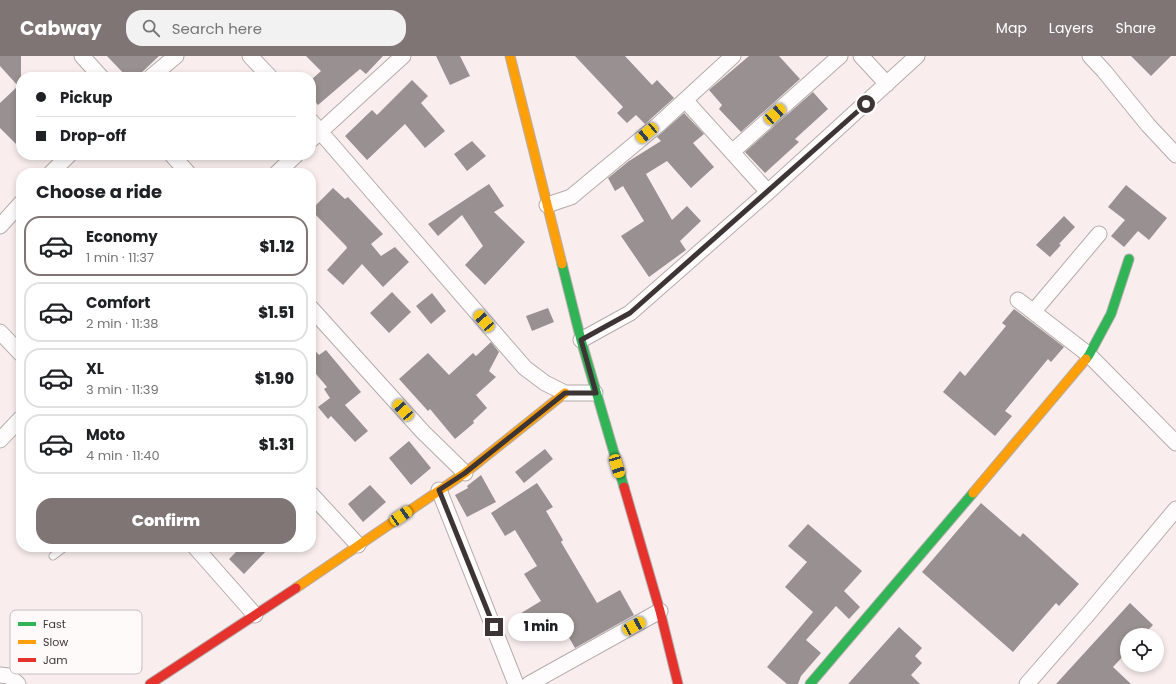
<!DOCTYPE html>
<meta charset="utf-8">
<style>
body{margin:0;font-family:Poppins,sans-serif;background:#f2f2f2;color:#202124;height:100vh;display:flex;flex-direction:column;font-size:15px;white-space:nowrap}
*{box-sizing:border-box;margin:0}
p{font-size:13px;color:#757577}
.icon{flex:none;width:22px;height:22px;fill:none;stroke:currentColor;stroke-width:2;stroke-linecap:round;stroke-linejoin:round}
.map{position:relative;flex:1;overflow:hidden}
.sheet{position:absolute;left:16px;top:112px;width:300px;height:384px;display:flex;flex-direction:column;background:#fff;border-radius:16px;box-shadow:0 2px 6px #0003}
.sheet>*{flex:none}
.hud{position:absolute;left:16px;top:16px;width:300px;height:88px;border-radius:16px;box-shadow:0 2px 6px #0003;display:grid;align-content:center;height:88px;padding:0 20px;background:#fff}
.controls{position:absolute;left:1120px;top:572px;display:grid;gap:8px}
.controls a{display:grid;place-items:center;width:44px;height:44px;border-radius:50%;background:#fff;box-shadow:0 2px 6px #0003;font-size:20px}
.end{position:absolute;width:18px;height:18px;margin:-9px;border:5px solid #3d3435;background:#fff;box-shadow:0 0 0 2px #fff}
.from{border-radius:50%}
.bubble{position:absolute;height:28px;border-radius:14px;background:#fff;box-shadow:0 2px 6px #0003;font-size:13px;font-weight:800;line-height:28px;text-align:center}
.car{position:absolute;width:12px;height:24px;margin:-12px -6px;border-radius:5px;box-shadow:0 0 3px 1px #0007;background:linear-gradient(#f5c518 24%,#345 0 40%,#f5c518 0 76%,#345 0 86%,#f5c518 0)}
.hud b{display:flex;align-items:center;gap:14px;height:38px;font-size:15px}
.hud b+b{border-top:1px solid #e0e0e0}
.hud i{width:10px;height:10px;background:#202124}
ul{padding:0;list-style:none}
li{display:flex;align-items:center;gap:12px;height:60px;margin:0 8px 6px;padding:0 12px;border:2px solid #e0e0e0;border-radius:16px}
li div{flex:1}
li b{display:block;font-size:15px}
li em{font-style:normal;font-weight:800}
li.on{border-color:#7f7575}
li>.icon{width:36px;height:36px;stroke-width:1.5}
h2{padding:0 20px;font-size:18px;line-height:48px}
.cta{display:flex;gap:8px;margin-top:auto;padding:8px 20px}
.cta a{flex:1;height:46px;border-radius:16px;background:#7f7575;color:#fff;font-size:16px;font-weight:800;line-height:46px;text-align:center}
header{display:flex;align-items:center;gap:24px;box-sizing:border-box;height:56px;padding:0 20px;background:#7f7575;color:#fff}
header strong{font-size:19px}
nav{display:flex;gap:22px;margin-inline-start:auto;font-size:14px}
.search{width:280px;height:36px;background:#f2f2f2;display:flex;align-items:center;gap:10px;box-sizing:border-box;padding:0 14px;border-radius:16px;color:#757577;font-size:15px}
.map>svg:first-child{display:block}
.building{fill:#999191}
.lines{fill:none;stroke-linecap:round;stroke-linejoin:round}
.lane-casing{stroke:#b5acac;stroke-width:9}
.street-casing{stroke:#b5acac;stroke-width:17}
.fast-casing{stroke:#b5acac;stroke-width:11}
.slow-casing{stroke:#b5acac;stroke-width:11}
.jam-casing{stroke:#b5acac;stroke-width:11}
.lane{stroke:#fefcfc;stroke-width:7}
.street{stroke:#fefcfc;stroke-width:15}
.fast{stroke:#30b455;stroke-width:9}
.slow{stroke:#ff9f0a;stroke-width:9}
.jam{stroke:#e5322d;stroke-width:9}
.route{stroke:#3d3435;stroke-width:5}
.key{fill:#fffafa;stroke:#c5bfbf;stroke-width:1}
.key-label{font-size:11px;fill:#3d3435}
</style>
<header>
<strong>Cabway</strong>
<div class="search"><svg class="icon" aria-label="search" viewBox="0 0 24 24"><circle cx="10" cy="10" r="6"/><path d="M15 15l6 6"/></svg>Search here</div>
<nav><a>Map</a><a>Layers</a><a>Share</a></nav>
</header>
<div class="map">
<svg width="1176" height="628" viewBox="0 0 1176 628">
<rect width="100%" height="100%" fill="#f9eded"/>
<path class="building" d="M 0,0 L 21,0 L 21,93 L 0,72 L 0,47 L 18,30 L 0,10 Z
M 107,0 L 159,0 L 137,21 L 127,21 Z
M 306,0 L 383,0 L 366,18 L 360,13 L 318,49 L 311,41 L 311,24 L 321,15 Z
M 436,0 L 460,0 L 470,20 L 450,29 Z
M 575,0 L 625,0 L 652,29 L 657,24 L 674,42 L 645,68 L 636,59 L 627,67 L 617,57 L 623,51 Z
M 749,0 L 779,0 L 800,23 L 741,76 L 719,53 L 722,49 L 709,34 Z
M 1131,0 L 1171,0 L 1151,20 Z
M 412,24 L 428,40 L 421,47 L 445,75 L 425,92 L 405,68 L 367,104 L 345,80 L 372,54 L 377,59 Z
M 813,36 L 828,53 L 795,83 L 799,86 L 765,117 L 745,96 Z
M 684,57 L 704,78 L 693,87 L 714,111 L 691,132 L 667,105 L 646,118 L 672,164 L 687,150 L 701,165 L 680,185 L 686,194 L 649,221 L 621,180 L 644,165 L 623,130 L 615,135 L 608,122 L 629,105 L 661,85 L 657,81 Z
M 472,85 L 486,100 L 467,115 L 454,98 Z
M 489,128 L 504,150 L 494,156 L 525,186 L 485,229 L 465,209 L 483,190 L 462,159 L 438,180 L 428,168 Z
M 1126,129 L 1167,162 L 1149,184 L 1138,175 L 1124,191 L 1111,180 L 1125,164 L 1108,151 Z
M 333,132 L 345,143 L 348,141 L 383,178 L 371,188 L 381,200 L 395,191 L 409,206 L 383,231 L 362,208 L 343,229 L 327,214 L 347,192 L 346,190 L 311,154 Z
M 1064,160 L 1075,171 L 1059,188 L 1061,189 L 1050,201 L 1036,189 Z
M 392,236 L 411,256 L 389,277 L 370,257 Z
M 432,237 L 446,255 L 431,268 L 416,250 Z
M 548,252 L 554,266 L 532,275 L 526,260 Z
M 1014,253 L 1064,291 L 1051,306 L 1048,303 L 1005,355 L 1012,360 L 995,380 L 943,336 L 960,315 L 965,320 L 1006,270 L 1002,267 Z
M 491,286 L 499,296 L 489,315 L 496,321 L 476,339 L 487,352 L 473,365 L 474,367 L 455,383 L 430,353 L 428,355 L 399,323 L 428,297 L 449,319 L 473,297 L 476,300 Z
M 311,290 L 319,299 L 326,294 L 361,336 L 345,349 L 368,375 L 355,386 L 331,360 L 328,363 L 318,351 L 330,342 L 324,333 L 327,331 L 311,312 Z
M 409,385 L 431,412 L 411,429 L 389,402 Z
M 545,393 L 553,403 L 524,427 L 515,416 Z
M 481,419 L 496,446 L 467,461 L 455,439 L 468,432 L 467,430 Z
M 537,427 L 553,451 L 546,455 L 563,484 L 561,486 L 597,547 L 620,534 L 634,559 L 575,592 L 559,564 L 526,584 L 513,562 L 541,545 L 524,518 L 537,510 L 515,474 L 505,480 L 491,457 Z
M 370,429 L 386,446 L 363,466 L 348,448 Z
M 981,447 L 1020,481 L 1023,477 L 1079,528 L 1059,550 L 1056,547 L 1013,596 L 922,516 Z
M 808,468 L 862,515 L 844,535 L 860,551 L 849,563 L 836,550 L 806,584 L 821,597 L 801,620 L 798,628 L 787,628 L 767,611 L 813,556 L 785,531 L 807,506 L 788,490 Z
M 241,491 L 270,491 L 244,518 L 229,503 Z
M 1130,547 L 1153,569 L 1143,579 L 1127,579 L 1127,596 L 1113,611 L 1131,628 L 1056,628 Z
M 899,571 L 922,592 L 915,600 L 922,607 L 911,619 L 920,628 L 848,628 Z"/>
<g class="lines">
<g class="lane-casing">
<path id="lane" d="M 53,500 L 65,491"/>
</g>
<g class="street-casing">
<path id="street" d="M 82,0 L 101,21
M 250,0 L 270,21
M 861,0 L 887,28
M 1090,0 L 1104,15 L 1148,69 L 1176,99
M 151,21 L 176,0
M 685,44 L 768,136
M 311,65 L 525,312 L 545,327 L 565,337 L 595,337
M 311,84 L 403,0
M 732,96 L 840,0
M 172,99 L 188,117
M 51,117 L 69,99
M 277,117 L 296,99
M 547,149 L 571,141 L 589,126 L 659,68 L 733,0
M 0,170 L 21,147
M 1018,244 L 1089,299 L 1176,387
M 311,252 L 423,376 L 465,417
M 1034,255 L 1099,178
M 0,276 L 21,298
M 581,284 L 630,257 L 768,136 L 917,0
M 0,384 L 21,362
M 439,434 L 516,628
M 311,438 L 358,489
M 195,491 L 255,559
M 0,619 L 9,620 L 18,628
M 529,628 L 660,555
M 1027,628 L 1088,558 L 1176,453"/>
</g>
<g class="fast-casing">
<path id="fast" d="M 562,208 L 581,284 L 624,431
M 1086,303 L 1089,299 L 1111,258 L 1129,203
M 810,628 L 973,437"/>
</g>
<g class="slow-casing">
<path id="slow" d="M 510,0 L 562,208
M 973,437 L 1086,303
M 296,532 L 465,417 L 565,337"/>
</g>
<g class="jam-casing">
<path id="jam" d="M 624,431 L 660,555 L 678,628
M 150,628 L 296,532"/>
</g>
<use href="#lane" class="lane"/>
<use href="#street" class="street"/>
<use href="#fast" class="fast"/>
<use href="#slow" class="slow"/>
<use href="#jam" class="jam"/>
</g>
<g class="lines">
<path class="route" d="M 494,571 L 439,434 L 465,417 L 565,337 L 596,337 L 581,284 L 630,257 L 866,48"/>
</g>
<rect x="10" y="554" width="132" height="64" rx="6" class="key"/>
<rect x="18" y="566" width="18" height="4" fill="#30b455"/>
<rect x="18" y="584" width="18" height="4" fill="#ff9f0a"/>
<rect x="18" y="602" width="18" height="4" fill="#e5322d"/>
<g class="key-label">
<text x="43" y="572">Fast</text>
<text x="43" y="590">Slow</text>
<text x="43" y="608">Jam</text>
</g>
</svg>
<div class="controls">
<a><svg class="icon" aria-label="locate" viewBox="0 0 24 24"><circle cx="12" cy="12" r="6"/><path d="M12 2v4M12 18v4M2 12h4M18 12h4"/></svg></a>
</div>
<i class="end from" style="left:866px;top:48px"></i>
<i class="end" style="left:494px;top:571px"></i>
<div class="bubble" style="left:508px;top:557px;width:66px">1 min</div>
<i class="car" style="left:775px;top:58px;rotate:48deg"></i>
<i class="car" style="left:647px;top:77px;rotate:230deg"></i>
<i class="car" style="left:484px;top:265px;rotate:319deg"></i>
<i class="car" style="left:403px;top:354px;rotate:318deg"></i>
<i class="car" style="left:617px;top:410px;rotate:163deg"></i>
<i class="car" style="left:401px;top:460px;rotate:56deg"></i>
<i class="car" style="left:634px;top:570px;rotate:61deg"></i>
<div class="hud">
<b><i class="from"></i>Pickup</b>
<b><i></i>Drop-off</b>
</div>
<section class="sheet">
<h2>Choose a ride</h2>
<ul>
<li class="on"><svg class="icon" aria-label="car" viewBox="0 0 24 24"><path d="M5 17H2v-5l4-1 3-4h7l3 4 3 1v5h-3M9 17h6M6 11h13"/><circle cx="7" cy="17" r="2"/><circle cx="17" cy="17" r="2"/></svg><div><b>Economy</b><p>1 min · 11:37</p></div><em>$1.12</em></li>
<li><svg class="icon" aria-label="car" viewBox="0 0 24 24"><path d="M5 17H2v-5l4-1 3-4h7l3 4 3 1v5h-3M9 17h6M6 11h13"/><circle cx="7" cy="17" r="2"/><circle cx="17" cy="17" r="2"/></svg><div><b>Comfort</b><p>2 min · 11:38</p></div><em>$1.51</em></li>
<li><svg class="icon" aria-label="car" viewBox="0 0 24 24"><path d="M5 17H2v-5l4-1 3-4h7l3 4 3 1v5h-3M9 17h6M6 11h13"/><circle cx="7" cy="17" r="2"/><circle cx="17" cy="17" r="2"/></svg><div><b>XL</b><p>3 min · 11:39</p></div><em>$1.90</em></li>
<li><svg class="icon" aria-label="car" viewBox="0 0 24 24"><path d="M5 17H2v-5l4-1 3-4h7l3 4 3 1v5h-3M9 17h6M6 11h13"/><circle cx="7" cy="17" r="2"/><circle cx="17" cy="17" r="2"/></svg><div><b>Moto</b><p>4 min · 11:40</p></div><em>$1.31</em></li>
</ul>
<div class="cta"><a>Confirm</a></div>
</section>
</div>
